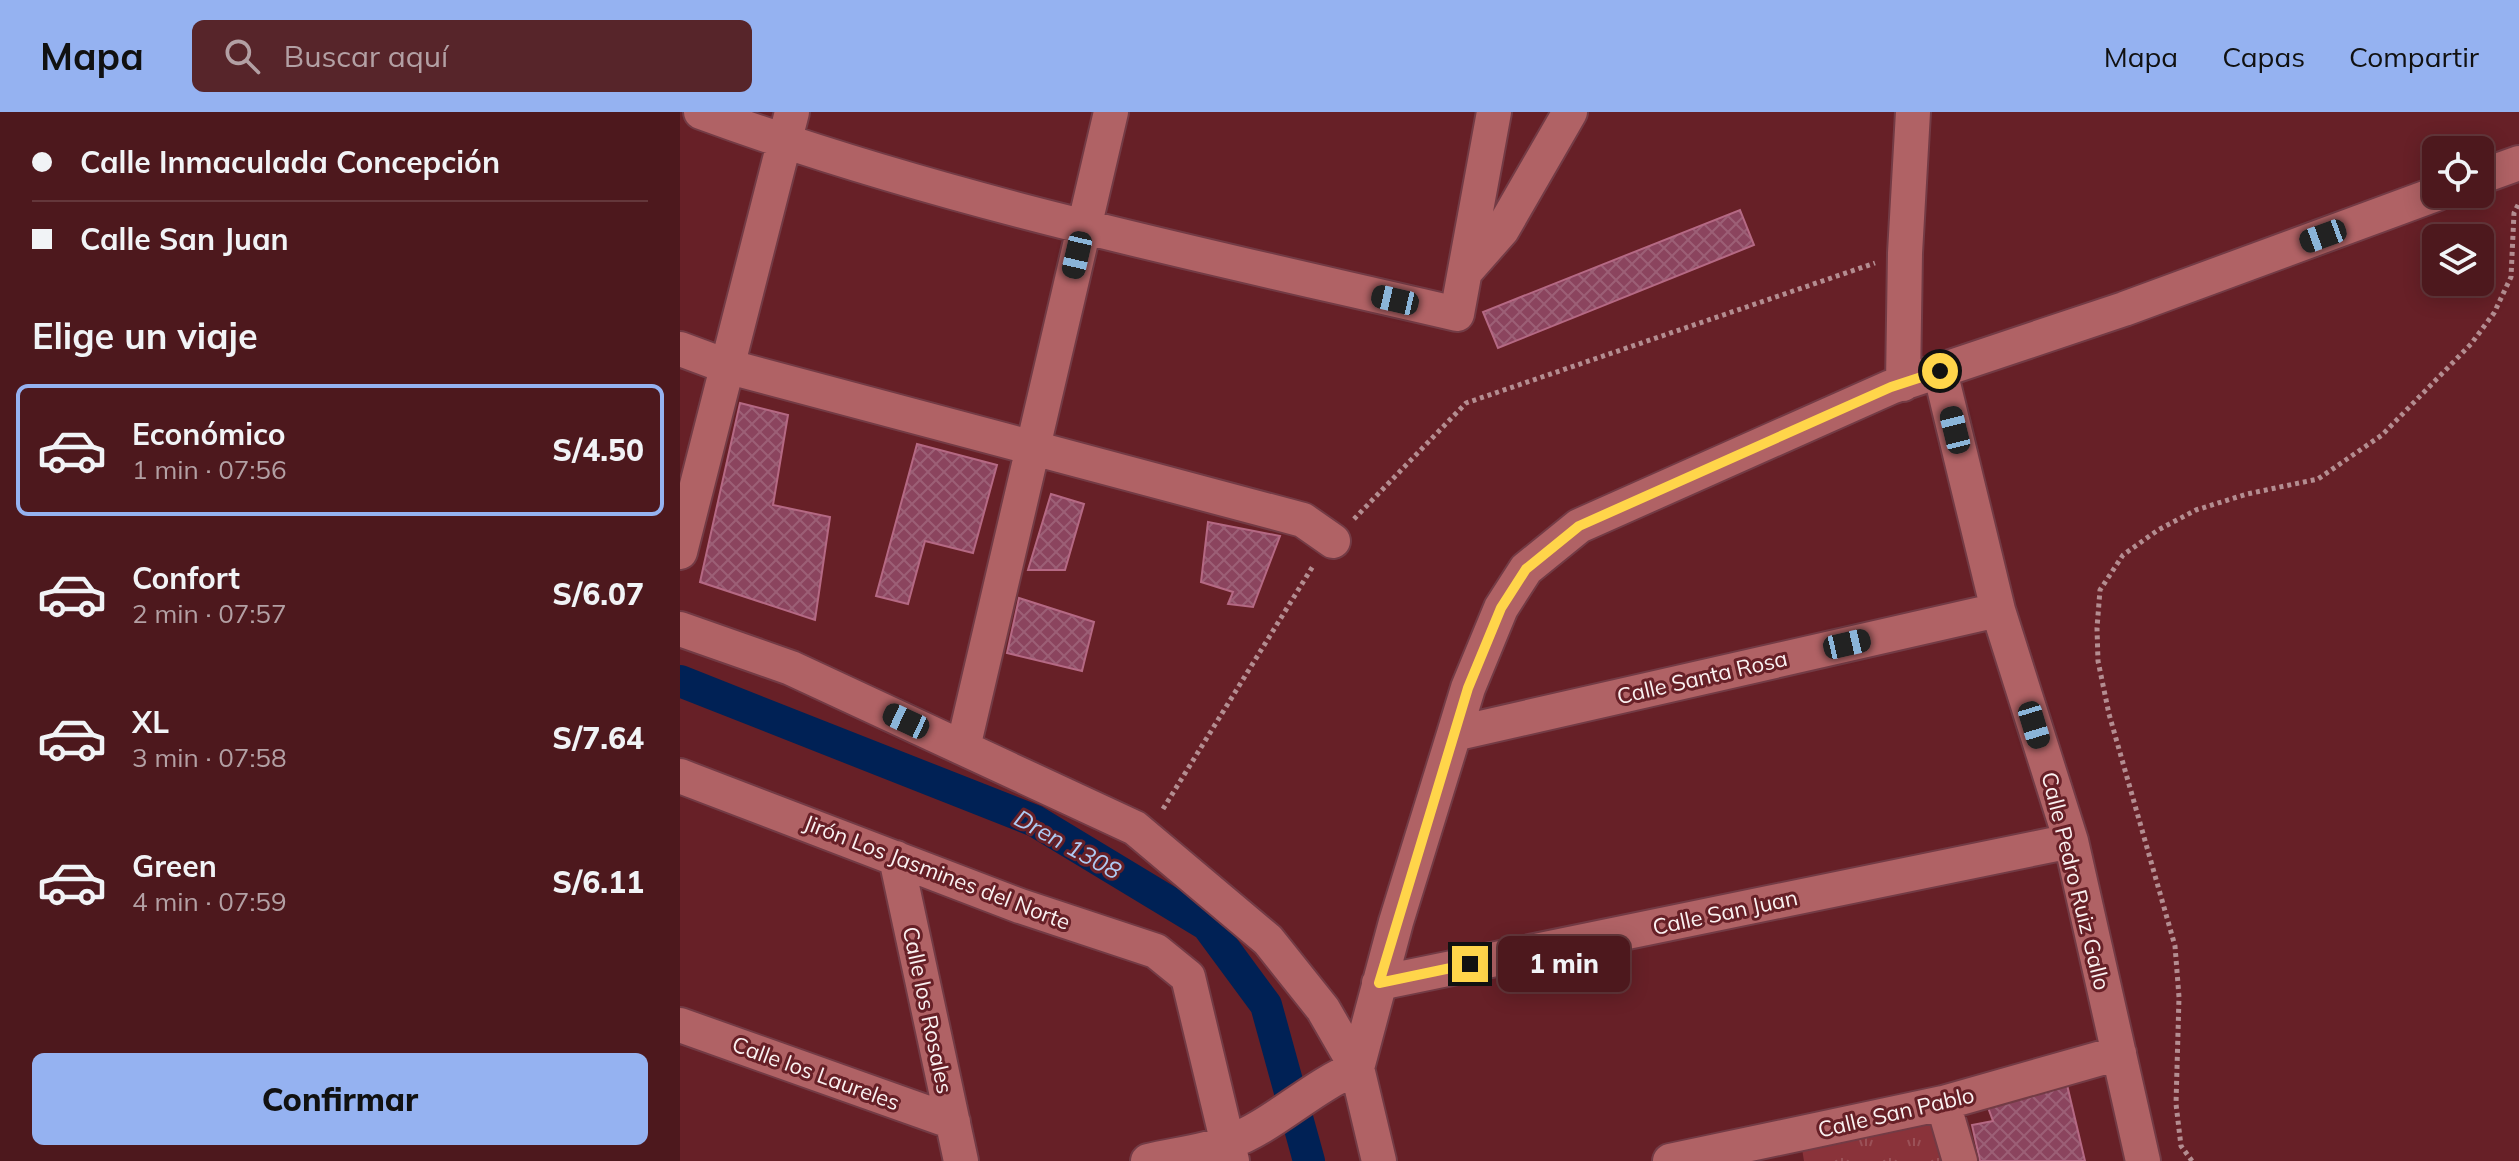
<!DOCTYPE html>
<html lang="es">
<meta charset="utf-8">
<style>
body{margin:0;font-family:Mulish,sans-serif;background:#57252a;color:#f1f3f6;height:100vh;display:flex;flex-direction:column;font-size:30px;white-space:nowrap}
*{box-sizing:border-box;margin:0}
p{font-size:26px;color:#b3a0a4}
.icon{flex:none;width:44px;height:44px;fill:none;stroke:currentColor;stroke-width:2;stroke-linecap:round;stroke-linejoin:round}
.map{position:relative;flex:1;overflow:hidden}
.drawer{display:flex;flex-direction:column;background:#4d181d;width:680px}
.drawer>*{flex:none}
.guide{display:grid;align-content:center;height:176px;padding:0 32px;background:#4d181d}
.buttons{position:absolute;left:1742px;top:24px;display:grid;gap:16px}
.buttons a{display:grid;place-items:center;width:72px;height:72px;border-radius:12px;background:#4d181d;box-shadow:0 4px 20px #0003,0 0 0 2px #64373b;font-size:40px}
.end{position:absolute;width:36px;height:36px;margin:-18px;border:10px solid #ffd54a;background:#111;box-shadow:0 0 0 4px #111}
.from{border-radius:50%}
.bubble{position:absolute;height:56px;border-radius:12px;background:#4d181d;box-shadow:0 4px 20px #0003,0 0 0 2px #64373b;font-size:26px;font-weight:800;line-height:56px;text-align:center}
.car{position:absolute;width:24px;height:48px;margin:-24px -12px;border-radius:10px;box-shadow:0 0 6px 2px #0007;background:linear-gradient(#222 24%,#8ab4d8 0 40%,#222 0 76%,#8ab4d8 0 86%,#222 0)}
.guide b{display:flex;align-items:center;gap:28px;height:76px;font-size:30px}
.guide b+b{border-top:2px solid #64373b}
.guide i{width:20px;height:20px;background:#f1f3f6}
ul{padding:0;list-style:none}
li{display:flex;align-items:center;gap:24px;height:132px;margin:0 16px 12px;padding:0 16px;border:4px solid transparent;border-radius:12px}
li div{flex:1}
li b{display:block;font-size:30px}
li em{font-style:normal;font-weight:800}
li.selected{border-color:#95b2f1}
li>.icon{width:72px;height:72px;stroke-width:1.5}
h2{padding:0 32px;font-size:36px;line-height:96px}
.action{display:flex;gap:16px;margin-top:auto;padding:16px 32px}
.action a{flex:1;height:92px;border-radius:12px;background:#95b2f1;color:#111;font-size:32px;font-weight:800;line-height:92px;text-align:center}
header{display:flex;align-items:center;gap:48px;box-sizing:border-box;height:112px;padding:0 40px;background:#95b2f1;color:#111}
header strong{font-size:38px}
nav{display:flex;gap:44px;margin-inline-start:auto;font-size:28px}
.search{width:560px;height:72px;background:#57252a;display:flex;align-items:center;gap:20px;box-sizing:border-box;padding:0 28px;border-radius:12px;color:#b3a0a4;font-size:30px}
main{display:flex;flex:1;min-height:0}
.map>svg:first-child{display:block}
.park{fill:url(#park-tufts)}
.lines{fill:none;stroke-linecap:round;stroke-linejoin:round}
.canal{stroke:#002155;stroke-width:32}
.building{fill:url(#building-cross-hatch);stroke:#b56984;stroke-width:2}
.minor-casing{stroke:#733b45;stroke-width:38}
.path{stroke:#b48d91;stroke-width:5;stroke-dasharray:4 4;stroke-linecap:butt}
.minor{stroke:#b06265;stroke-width:34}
.route{stroke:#ffd54a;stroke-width:10}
.labels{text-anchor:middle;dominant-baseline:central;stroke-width:6;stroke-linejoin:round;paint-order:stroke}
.street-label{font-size:22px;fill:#faf1f1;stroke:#672027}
.water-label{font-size:24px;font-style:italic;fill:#afcaf2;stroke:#672027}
</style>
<header>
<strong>Mapa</strong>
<div class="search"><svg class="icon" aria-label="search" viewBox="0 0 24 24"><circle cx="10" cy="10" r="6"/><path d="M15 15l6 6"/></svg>Buscar aquí</div>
<nav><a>Mapa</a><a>Capas</a><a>Compartir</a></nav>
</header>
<main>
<section class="drawer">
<div class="guide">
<b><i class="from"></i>Calle Inmaculada Concepción</b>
<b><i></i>Calle San Juan</b>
</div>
<h2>Elige un viaje</h2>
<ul>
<li class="selected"><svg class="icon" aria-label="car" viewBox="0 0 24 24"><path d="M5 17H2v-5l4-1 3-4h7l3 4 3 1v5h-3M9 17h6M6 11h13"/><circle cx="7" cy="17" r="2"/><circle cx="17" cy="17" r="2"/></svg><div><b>Económico</b><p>1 min · 07:56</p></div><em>S/4.50</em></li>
<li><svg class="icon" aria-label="car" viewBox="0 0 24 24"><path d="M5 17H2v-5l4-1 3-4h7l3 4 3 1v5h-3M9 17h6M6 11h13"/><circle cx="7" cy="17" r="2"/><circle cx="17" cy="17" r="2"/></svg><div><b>Confort</b><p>2 min · 07:57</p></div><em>S/6.07</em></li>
<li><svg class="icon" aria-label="car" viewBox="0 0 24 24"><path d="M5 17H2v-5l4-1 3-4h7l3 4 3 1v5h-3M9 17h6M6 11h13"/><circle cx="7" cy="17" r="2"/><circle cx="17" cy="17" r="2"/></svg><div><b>XL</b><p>3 min · 07:58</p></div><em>S/7.64</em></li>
<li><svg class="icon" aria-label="car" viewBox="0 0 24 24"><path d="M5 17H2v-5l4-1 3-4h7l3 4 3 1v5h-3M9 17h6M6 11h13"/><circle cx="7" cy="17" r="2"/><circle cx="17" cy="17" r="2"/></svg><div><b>Green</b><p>4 min · 07:59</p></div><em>S/6.11</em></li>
</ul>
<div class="action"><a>Confirmar</a></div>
</section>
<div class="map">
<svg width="1839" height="1049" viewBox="0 0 1839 1049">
<defs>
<pattern id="park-tufts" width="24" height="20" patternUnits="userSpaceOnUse" patternTransform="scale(2)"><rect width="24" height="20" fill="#8a333a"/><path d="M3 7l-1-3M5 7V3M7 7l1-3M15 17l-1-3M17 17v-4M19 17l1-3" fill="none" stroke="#9b5157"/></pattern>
<pattern id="building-cross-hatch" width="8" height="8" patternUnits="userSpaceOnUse" patternTransform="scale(2)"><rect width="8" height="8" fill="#8b445e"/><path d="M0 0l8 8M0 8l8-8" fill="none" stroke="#9c5f76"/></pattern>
</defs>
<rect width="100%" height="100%" fill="#672027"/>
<path class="park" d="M 1254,1002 L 1264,1049 L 1124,1049 L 1121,1030 Z"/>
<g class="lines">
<path class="canal" d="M 0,569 L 355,709 L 527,813 L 586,893 L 629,1049"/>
</g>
<path class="building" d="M 1060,98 L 1074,133 L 818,236 L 803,200 Z
M 60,291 L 108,303 L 93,393 L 150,405 L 135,508 L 20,470 Z
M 237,332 L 317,353 L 293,441 L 245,429 L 228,492 L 196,484 Z
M 371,382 L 404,392 L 385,458 L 348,458 Z
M 528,410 L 600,424 L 573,495 L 548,492 L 553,480 L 521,470 Z
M 339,486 L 414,510 L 402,559 L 327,541 Z
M 1384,960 L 1405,1049 L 1300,1049 L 1292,1013 L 1313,1009 L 1303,982 Z"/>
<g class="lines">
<g class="minor-casing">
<path id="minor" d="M 21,0 C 266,90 523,143 777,202 L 814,0
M 1800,65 L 1839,51
M 785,160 L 822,118 L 890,0
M 0,237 L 46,254 L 623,408 L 653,429
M 1260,259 L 1318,498 L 1391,729 L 1463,1049
M 1223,272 L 1225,141 L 1233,0
M 0,440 L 112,0
M 0,517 L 111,556 L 455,716 L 588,828 L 643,897 L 677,956 L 699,1049
M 774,622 L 1318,498
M 283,636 L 431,0
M 0,664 L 340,794 L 476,839 L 508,865 L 552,1049
M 216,746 L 281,1049
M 699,871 L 1391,729
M 0,913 L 273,1010
M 1263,991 L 1280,1049
M 468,1049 C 493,1043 522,1040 547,1031 C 594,1014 630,975 677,956 L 716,810 L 774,622 L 788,576 L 821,496 L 846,457 L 899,414 L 1211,275 L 1444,197 L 1756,82
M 990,1049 L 1263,991 L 1439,941"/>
</g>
<path class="path" d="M 674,407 L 786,291 L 1195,151
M 483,697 L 633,454
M 1512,1049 L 1501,1034 L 1496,992 L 1499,885 L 1495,834 L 1429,602 L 1418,549 L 1417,516 L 1420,478 L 1443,443 L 1478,418 L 1516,398 L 1567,382 L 1638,367 L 1702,323 L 1791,232 L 1814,201 L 1831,165 L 1834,101 L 1839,91"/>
<use href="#minor" class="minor"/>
</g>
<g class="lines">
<path class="route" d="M 790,852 L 699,871 L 788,576 L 821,496 L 846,457 L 899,414 L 1211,275 L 1260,259"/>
</g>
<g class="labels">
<g class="street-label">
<text transform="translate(1022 565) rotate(-13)">Calle Santa Rosa</text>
<text transform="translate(257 760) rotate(21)">Jirón Los Jasmines del Norte</text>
<text transform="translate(1396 769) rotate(76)">Calle Pedro Ruiz Gallo</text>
<text transform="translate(1045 800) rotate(-12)">Calle San Juan</text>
<text transform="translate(248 898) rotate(78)">Calle los Rosales</text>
<text transform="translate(136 961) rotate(20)">Calle los Laureles</text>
<text transform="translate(1216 1000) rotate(-13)">Calle San Pablo</text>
</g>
<g class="water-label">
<text transform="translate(388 732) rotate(29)">Dren 1308</text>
</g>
</g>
</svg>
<div class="buttons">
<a><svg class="icon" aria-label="locate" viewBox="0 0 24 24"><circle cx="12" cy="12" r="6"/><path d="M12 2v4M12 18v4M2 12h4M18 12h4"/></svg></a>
<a><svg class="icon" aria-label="layers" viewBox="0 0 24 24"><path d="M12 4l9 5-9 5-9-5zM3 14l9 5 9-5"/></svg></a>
</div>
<i class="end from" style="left:1260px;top:259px"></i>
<i class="end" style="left:790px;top:852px"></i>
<div class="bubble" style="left:818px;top:824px;width:132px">1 min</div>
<i class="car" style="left:1643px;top:124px;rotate:250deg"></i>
<i class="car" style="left:397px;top:143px;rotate:193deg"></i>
<i class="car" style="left:715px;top:188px;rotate:283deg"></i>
<i class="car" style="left:1275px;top:318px;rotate:346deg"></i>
<i class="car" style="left:1167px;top:532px;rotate:77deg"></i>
<i class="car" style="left:226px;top:609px;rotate:295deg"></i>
<i class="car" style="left:1354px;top:613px;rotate:163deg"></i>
</div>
</main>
